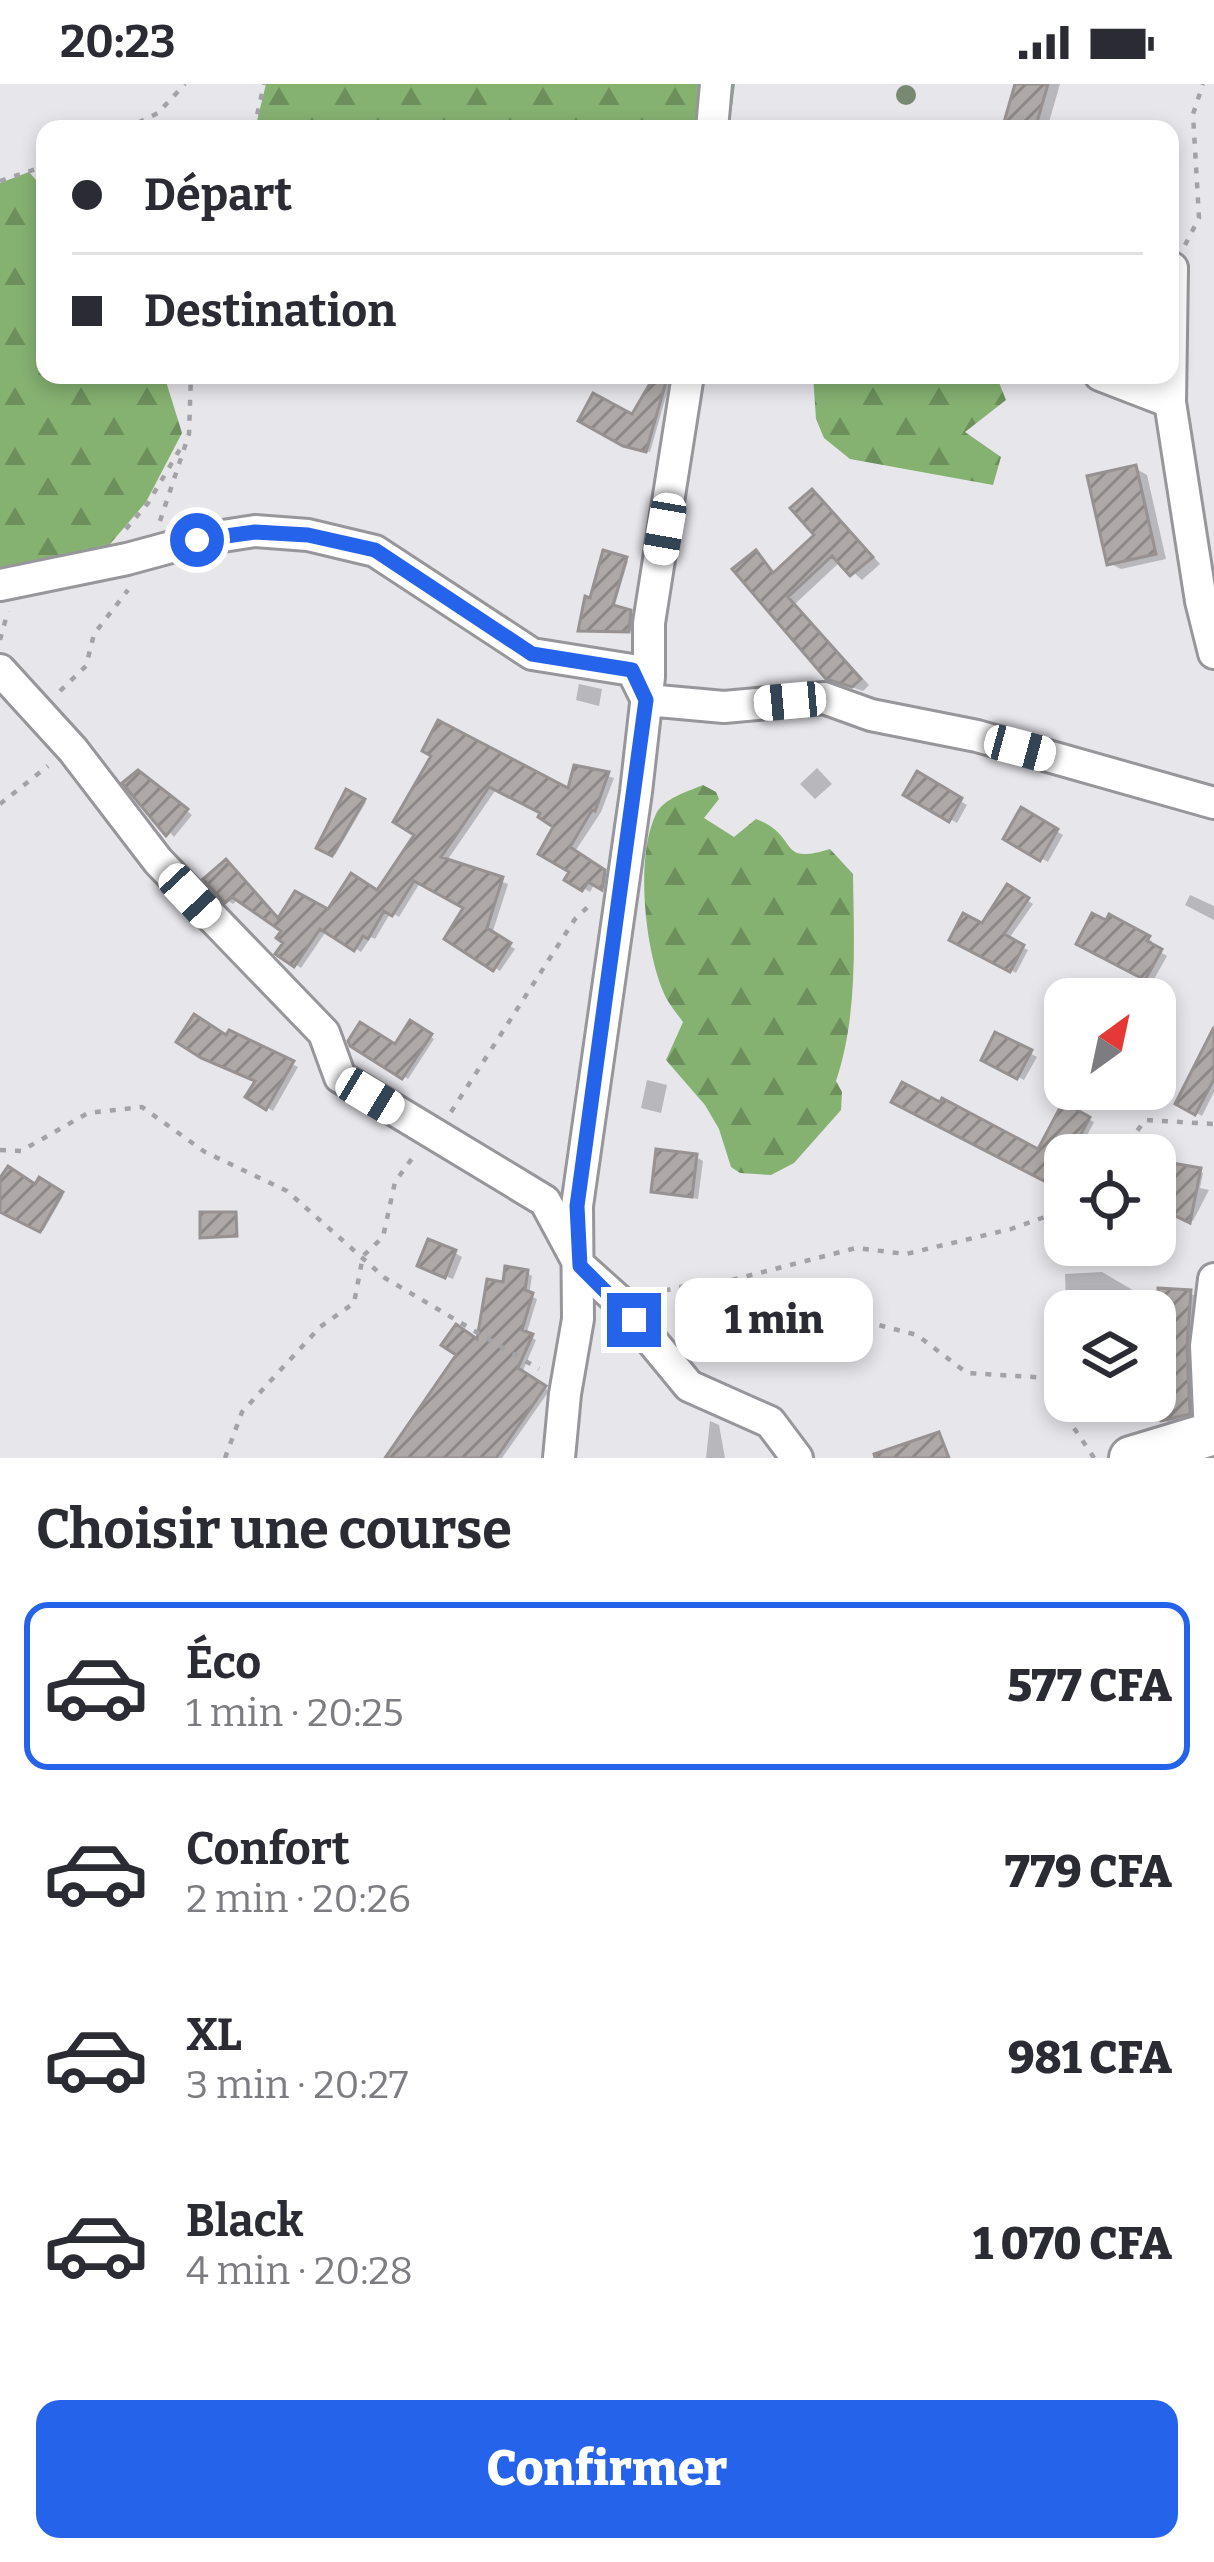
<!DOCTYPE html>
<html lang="fr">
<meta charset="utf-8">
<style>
body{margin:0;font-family:Bitter,serif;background:#f2f2f3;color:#2b2b33;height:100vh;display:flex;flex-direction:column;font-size:45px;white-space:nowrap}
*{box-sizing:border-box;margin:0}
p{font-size:39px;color:#7c7c81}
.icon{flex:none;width:66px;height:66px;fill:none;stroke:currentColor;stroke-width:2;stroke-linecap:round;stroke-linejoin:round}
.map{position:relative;height:1374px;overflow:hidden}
.sheet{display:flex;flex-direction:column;background:#fff;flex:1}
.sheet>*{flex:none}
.banner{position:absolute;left:36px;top:36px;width:1143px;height:264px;border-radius:24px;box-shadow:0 6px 18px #0003;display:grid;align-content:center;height:264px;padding:0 36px;background:#fff}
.needle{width:78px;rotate:33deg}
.controls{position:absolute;left:1044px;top:894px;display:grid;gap:24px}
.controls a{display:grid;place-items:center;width:132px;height:132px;border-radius:24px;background:#fff;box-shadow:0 6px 18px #0003;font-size:60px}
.end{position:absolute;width:54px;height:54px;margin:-27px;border:15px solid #2563eb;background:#fff;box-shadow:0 0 0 6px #fff}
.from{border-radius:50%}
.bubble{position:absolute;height:84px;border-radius:24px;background:#fff;box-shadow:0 6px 18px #0003;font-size:39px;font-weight:800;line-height:84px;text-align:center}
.car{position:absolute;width:36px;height:72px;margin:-36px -18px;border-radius:15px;box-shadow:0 0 9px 3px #0007;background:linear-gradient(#fff 24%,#345 0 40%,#fff 0 76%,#345 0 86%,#fff 0)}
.banner b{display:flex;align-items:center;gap:42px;height:114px;font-size:45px}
.banner b+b{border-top:3px solid #e1e1e2}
.banner i{width:30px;height:30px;background:#2b2b33}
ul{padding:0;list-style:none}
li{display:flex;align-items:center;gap:36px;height:168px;margin:0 24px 18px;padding:0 12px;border:6px solid transparent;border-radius:24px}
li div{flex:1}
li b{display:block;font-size:45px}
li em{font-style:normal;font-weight:800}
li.active{border-color:#2563eb}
li>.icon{width:108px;height:108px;stroke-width:1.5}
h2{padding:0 36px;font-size:54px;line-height:144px}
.cta{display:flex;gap:24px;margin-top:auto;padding:24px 36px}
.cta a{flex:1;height:138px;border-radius:24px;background:#2563eb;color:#fff;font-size:48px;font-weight:800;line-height:138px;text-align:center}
.status{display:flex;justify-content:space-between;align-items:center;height:84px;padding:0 60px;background:#fff;direction:ltr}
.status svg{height:33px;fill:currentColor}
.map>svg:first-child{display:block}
.forest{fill:url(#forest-firs)}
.shadow{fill:#0003}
.building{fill:url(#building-hatch);stroke:#979291;stroke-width:3}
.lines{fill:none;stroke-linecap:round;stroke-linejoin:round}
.street-casing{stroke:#96969b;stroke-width:36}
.secondary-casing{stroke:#96969b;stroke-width:48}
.path{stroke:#a3a3a7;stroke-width:4.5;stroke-dasharray:6 9;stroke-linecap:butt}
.street{stroke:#fff;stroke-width:30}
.secondary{stroke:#fff;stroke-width:42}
.tree{fill:#788871}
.route{stroke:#2563eb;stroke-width:15}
</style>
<div class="status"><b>20:23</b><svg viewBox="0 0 49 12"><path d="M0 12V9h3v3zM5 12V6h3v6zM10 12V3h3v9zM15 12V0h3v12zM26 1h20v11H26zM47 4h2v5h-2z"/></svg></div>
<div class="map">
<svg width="1214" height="1374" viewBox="0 0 1214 1374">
<defs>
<pattern id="forest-firs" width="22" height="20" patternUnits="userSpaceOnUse" patternTransform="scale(3)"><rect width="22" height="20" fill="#85b171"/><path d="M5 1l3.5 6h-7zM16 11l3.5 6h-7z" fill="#6c8f5c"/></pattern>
<pattern id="building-hatch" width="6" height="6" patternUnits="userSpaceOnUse" patternTransform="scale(3)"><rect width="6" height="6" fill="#aea9a7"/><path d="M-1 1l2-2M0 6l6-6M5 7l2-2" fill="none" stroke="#8c8887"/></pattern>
</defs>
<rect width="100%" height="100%" fill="#e6e6eb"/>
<path class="forest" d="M 266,0 L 735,0 L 729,45 L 255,45 Z
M 29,88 L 45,106 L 45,291 L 164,291 L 182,349 L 146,418 L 93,480 L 0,487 L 0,99 Z
M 813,291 L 996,291 L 1006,316 L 965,348 L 1001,373 L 993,401 L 850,375 L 824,354 L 816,335 Z
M 703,701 L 716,708 L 719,715 L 704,734 L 734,753 L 756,735 C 801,752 775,782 830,765 L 853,790 C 854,858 858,932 836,997 L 842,1008 L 841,1026 L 794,1079 L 771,1091 L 740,1089 L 731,1083 L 719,1045 L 705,1021 L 666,976 L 683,938 C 676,928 667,918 663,907 C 645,864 635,773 656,730 C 664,714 687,708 703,701 Z"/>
<path class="shadow" d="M 1018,0 L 1060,0 L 1047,45 L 1005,45 Z
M 659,291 L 672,291 L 650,368 L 631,363 L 633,334 Z
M 1135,384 L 1147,391 L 1166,475 L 1121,485 L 1109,479 Z
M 812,408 L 822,414 L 880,480 L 862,496 L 841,477 L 795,520 L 869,601 L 863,607 L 839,599 L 756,470 L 777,490 L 818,451 Z
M 605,470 L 628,477 L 614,524 L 633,530 L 631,547 L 583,546 Z
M 579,600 L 602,605 L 599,622 L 576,616 Z
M 435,671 L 569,708 L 576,684 L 614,694 L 601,728 L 574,769 L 610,792 L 608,806 L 595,799 L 590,808 L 568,795 L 573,787 L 557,742 L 544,729 L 497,704 L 446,778 L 508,800 L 492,850 L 515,865 L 500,887 L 448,854 L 467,823 L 421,797 L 399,833 L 391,828 L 375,855 L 371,853 L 361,868 L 327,846 L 301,884 L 279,869 L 287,858 L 285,846 L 239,814 L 233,820 L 227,816 L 232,782 L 280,837 L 329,829 L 379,809 L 419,750 Z
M 817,684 L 832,700 L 815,715 L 800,700 Z
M 918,691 L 967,721 L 957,739 L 907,710 Z
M 145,693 L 192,731 L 174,753 L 127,699 Z
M 347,709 L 366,718 L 335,771 L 320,763 Z
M 1022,727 L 1063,751 L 1048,778 L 1007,754 Z
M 1008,804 L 1033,820 L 1008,856 L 1028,866 L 1016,889 L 953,855 L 983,842 Z
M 1190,811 L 1214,822 L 1214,836 L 1185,821 Z
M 1110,834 L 1152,857 L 1152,863 L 1167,872 L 1153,897 L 1080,858 Z
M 411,940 L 434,955 L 408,995 L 352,960 L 396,964 Z
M 230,950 L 298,983 L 273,1027 L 249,1012 L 259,997 L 228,955 Z
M 997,952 L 1037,973 L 1024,996 L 985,975 Z
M 1214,966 L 1214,1008 L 1202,1032 L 1179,1019 Z
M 647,996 L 667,1001 L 661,1029 L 641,1024 Z
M 895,1017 L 1040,1069 L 1064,1022 L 1094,1038 L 1080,1065 L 1074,1062 L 1070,1071 L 1065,1071 L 1065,1080 L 1055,1100 Z
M 696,1073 L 703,1077 L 698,1115 L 654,1107 Z
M 1155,1079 L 1203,1089 L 1200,1104 L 1209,1106 L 1193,1137 L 1162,1123 L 1161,1132 L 1155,1131 Z
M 40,1097 L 63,1112 L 43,1147 L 0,1125 L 0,1115 L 37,1104 Z
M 455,1169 L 462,1173 L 453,1195 L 427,1185 Z
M 1102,1188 L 1160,1222 L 1190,1209 L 1195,1212 L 1191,1267 L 1194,1332 L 1168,1338 L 1152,1332 L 1148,1317 L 1155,1317 L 1155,1227 L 1118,1227 L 1119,1219 L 1066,1217 L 1065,1190 Z
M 527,1189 L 532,1192 L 529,1211 L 537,1215 L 526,1251 L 536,1256 L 522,1289 L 549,1307 L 502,1374 L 389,1374 L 479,1259 L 505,1201 Z
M 710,1337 L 719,1341 L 725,1374 L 706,1374 Z"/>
<path class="building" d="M 1015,0 L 1048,0 L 1035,45 L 1002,45 Z
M 655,291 L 668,291 L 646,368 L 623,362 L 578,337 L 593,309 L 632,330 Z
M 1136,381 L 1156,470 L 1107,481 L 1087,392 Z
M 812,405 L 873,473 L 850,492 L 832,472 L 788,513 L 861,595 L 852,603 L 826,595 L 732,485 L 756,466 L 773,489 L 814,451 L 790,424 Z
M 603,466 L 627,473 L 613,521 L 631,526 L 629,548 L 578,547 L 585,512 L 590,514 Z
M 438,636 L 568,704 L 574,681 L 609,688 L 595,727 L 592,726 L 570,763 L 605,786 L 602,806 L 588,798 L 582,807 L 564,796 L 569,788 L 538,770 L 553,743 L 538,733 L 540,729 L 489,703 L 441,773 L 503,793 L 487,844 L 511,859 L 493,887 L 444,855 L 463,824 L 414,797 L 392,832 L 384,827 L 368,855 L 363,852 L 354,867 L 320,845 L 294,883 L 275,870 L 283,859 L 276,854 L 281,847 L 232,813 L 225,819 L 203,795 L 226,775 L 278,834 L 295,807 L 328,825 L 351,789 L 377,806 L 414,751 L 393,738 L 431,672 L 422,667 Z
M 138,686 L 188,725 L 166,752 L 122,699 Z
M 917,687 L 962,714 L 949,738 L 903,711 Z
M 346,705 L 365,715 L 332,772 L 316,764 Z
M 1021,723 L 1058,745 L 1040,777 L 1003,755 Z
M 1007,800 L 1029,814 L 1004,850 L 1024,861 L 1010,888 L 949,856 L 963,829 L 982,839 Z
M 1092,829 L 1106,836 L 1109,830 L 1150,852 L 1147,857 L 1162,865 L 1145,896 L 1076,860 Z
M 194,930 L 226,951 L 229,946 L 294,977 L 266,1026 L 245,1013 L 255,997 L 201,974 L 176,958 Z
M 410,936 L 432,950 L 402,995 L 350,962 L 348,957 L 360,938 L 395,960 Z
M 1214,943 L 1214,995 L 1195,1031 L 1175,1020 Z
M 995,948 L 1032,966 L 1017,995 L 981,976 Z
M 902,998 L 940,1018 L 942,1014 L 1038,1065 L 1063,1018 L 1090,1033 L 1073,1065 L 1068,1062 L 1048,1099 L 891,1018 Z
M 656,1065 L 697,1070 L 692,1113 L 651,1108 Z
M 1155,1076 L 1201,1084 L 1190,1139 L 1155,1122 Z
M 8,1082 L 35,1100 L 39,1093 L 63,1108 L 40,1148 L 0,1128 L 0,1094 Z
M 200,1128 L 236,1128 L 237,1152 L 200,1154 Z
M 428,1155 L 456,1166 L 445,1194 L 417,1182 Z
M 505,1182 L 528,1186 L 525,1206 L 533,1209 L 522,1246 L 533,1250 L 518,1284 L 546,1302 L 496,1374 L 385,1374 L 456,1271 L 441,1261 L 456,1240 L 477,1255 L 487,1195 L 503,1198 Z
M 1158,1204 L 1191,1206 L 1187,1263 L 1190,1330 L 1161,1337 L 1160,1331 L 1149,1334 L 1145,1317 L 1155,1317 Z
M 939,1348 L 949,1374 L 875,1374 L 874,1370 Z"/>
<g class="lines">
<g class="street-casing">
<path id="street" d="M 712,45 L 716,0
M 1100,291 L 1170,318 L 1201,517 L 1214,569
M 1170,318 L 1172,184
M 0,501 L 127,475 L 197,456 L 255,447 L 308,451 L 375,467 L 532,570 L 632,586 L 647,616 L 724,623 L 824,614 L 871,631 L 977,652 L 1214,719
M 0,586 L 73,666 L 158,777 L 324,949 L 340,993 L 545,1117 L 580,1182 L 619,1217 L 689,1302 L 770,1338 L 797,1374
M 1210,1351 L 1206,1262 L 1214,1195
M 559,1374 L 565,1310 L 578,1235 L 577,1122 L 636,708 L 649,593 L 649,539 L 688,291"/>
</g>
<g class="secondary-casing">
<path id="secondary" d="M 1131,1374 L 1214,1349"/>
</g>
<path class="path" d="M 125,45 L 158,29 L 185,0
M 254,45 L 264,0
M 0,97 L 45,82
M 1185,161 L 1199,134 L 1193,30 L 1203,0
M 160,437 L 189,350 L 191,291
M 126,445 L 148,419 L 183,360
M 0,556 L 8,527
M 60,607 L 86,582 L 94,550 L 128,506
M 0,720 L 48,682
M 451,1028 L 575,835 L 592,819
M 0,1066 L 21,1067 L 88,1029 L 142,1023 L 205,1068 L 287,1107 L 385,1194 L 539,1285
M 1120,1071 L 1145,1036 L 1214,1040
M 732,1196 L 856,1164 L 906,1170 L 1011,1145 L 1065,1126
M 650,1210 L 697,1199 L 732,1196 L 764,1215 L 823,1235 L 859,1236 L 917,1251 L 967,1289 L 1049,1294 L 1066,1332 L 1094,1374
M 225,1374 L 242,1328 L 320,1243 L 354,1219 L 363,1172 L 383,1153 L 395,1098 L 413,1073"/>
<use href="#street" class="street"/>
<use href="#secondary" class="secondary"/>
</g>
<circle class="tree" cx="906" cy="11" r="10"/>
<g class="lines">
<path class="route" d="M 197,456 L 255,448 L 308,451 L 375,466 L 532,570 L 632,586 L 646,616 L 577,1122 L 580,1182 L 634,1236"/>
</g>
</svg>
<div class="controls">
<a><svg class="needle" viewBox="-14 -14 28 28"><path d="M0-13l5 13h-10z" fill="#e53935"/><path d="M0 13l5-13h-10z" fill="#7c7c81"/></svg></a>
<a><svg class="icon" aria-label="locate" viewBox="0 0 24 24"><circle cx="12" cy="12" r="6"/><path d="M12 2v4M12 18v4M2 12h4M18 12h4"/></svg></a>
<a><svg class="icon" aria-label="layers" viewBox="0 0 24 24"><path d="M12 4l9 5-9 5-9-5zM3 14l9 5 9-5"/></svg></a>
</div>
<i class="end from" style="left:197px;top:456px"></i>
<i class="end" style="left:634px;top:1236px"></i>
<div class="bubble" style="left:675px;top:1194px;width:198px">1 min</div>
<i class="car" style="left:665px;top:445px;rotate:190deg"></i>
<i class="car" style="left:790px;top:617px;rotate:265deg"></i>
<i class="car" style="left:1020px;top:664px;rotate:105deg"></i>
<i class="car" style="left:190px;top:812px;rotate:137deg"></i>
<i class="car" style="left:370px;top:1012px;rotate:121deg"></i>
<div class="banner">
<b><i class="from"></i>Départ</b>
<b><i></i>Destination</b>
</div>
</div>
<section class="sheet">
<h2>Choisir une course</h2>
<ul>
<li class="active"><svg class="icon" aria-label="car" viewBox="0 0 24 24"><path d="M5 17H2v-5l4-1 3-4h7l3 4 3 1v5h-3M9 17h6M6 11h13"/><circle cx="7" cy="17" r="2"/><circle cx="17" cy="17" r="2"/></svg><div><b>Éco</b><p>1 min · 20:25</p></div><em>577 CFA</em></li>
<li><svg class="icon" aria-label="car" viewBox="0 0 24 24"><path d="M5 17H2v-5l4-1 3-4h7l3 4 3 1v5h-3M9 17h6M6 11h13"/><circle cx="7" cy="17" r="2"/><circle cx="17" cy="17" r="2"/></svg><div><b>Confort</b><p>2 min · 20:26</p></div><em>779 CFA</em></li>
<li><svg class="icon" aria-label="car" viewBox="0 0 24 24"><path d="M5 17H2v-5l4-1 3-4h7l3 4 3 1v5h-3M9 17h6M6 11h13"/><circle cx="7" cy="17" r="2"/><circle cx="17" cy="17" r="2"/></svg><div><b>XL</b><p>3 min · 20:27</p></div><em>981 CFA</em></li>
<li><svg class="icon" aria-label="car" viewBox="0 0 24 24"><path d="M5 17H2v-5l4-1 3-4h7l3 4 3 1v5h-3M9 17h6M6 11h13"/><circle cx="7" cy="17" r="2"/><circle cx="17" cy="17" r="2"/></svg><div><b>Black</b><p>4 min · 20:28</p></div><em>1 070 CFA</em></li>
</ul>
<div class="cta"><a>Confirmer</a></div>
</section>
